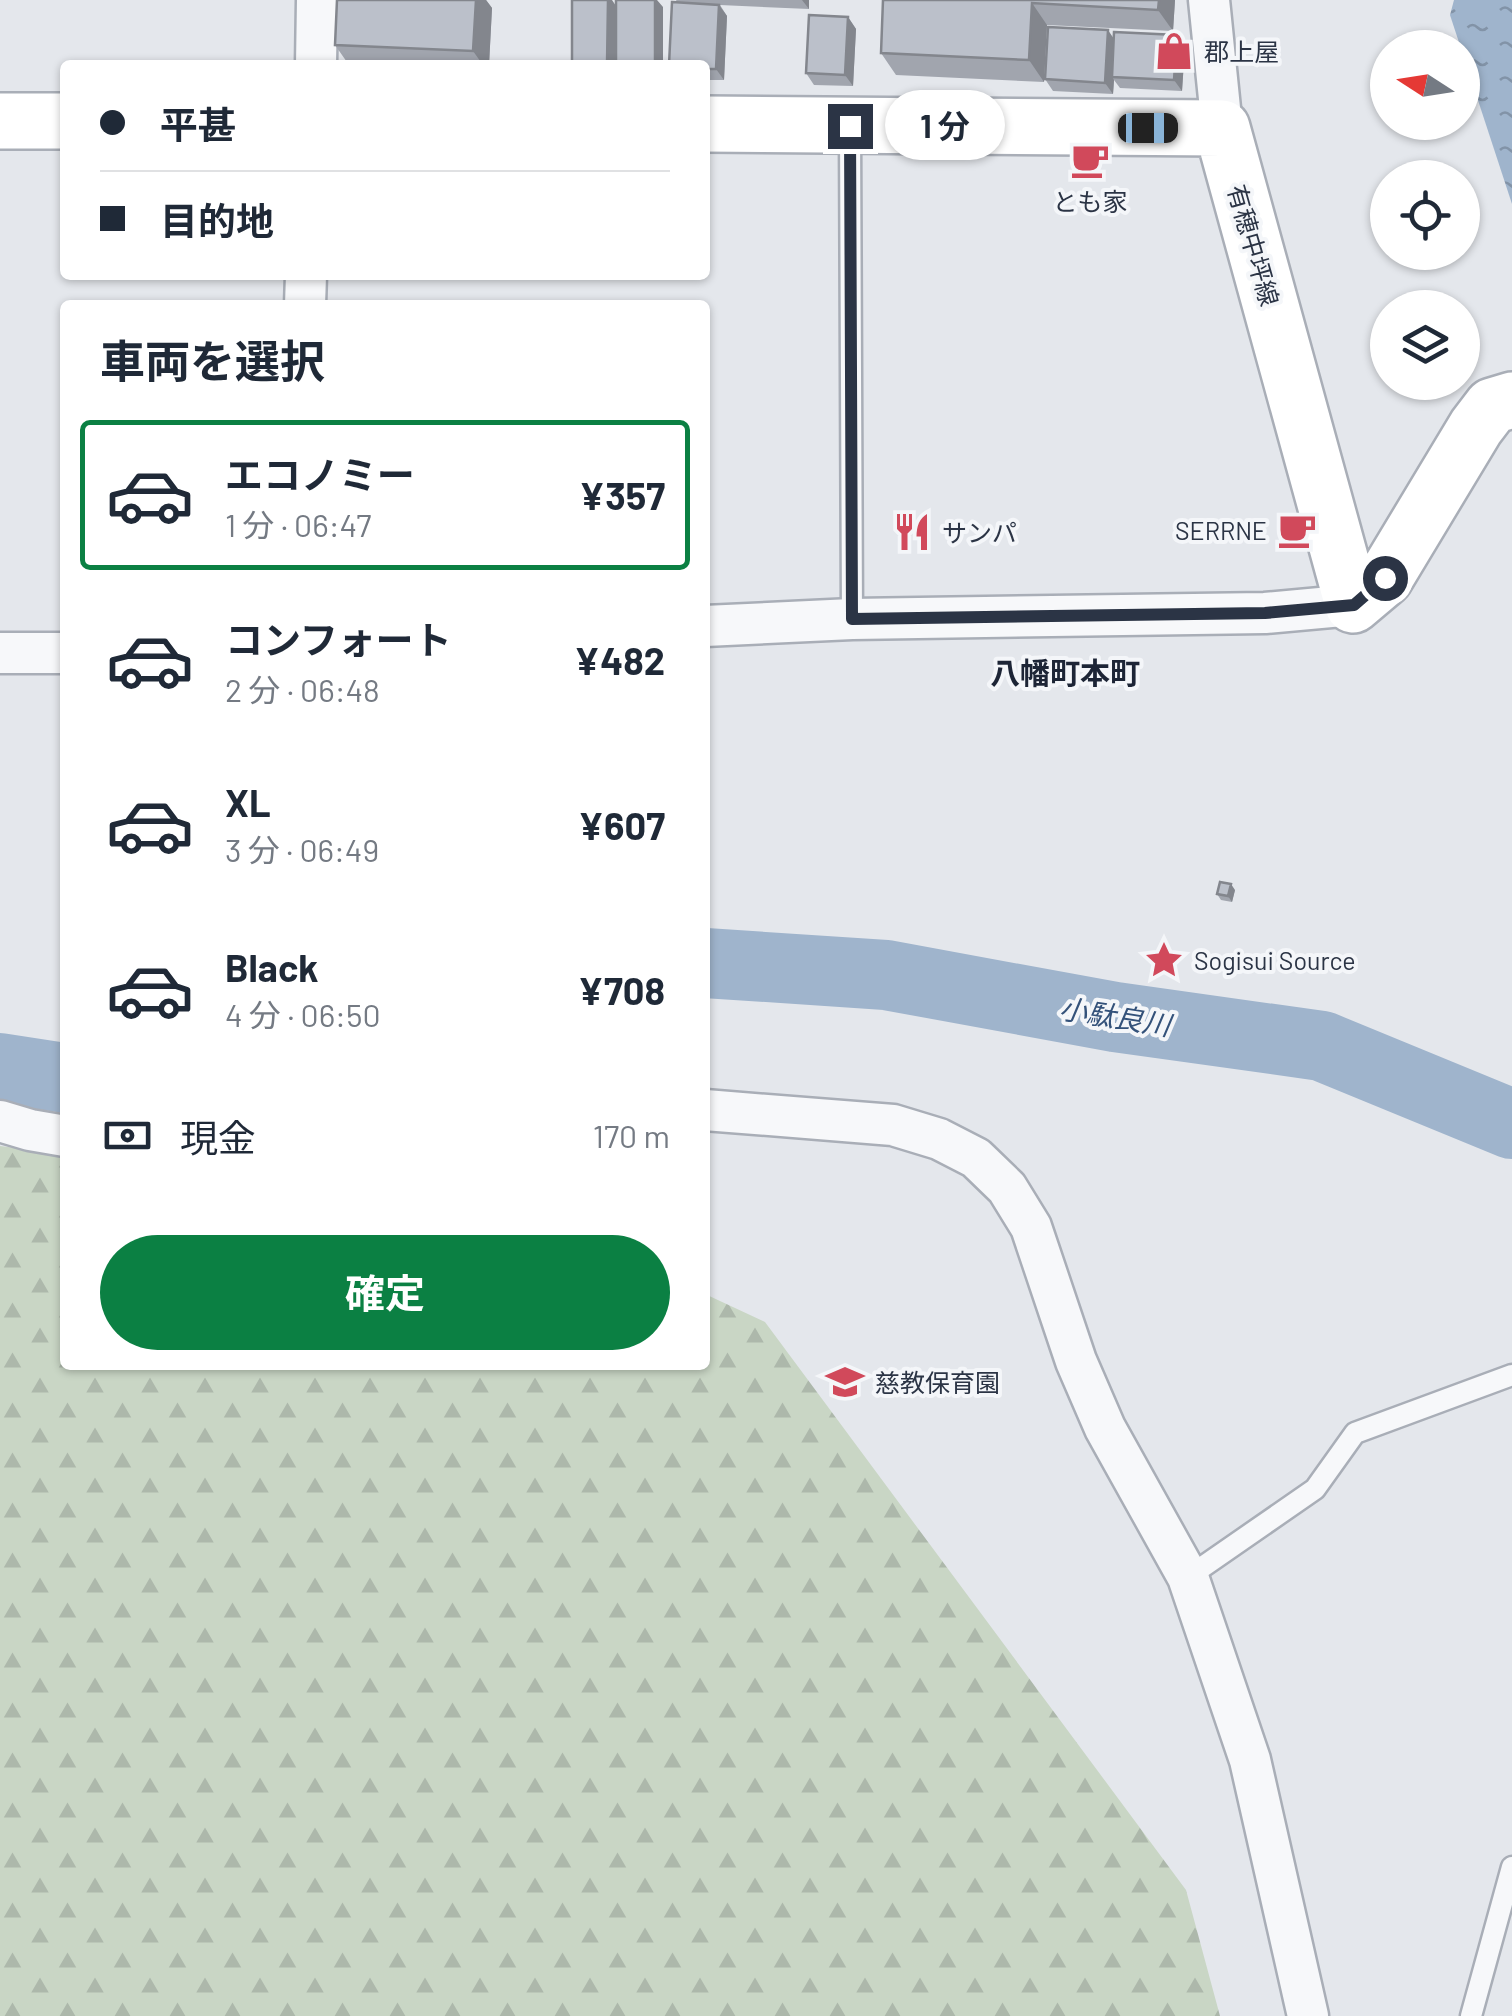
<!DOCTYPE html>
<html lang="ja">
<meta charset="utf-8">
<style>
body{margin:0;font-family:Barlow,"Noto Sans JP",sans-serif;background:#f6f6f7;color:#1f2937;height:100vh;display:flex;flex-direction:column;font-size:38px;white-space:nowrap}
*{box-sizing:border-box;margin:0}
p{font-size:32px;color:#747a83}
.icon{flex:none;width:55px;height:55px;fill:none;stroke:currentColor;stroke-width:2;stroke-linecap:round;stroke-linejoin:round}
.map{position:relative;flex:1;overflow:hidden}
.side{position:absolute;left:60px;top:300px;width:650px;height:1070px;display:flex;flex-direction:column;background:#fff;border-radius:10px;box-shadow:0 2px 8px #0004}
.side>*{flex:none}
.top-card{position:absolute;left:60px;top:60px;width:650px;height:220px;border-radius:10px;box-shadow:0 2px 8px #0004;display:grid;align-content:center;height:220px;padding:0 40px;background:#fff}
.needle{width:65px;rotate:282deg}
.buttons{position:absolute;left:1370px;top:30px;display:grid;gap:20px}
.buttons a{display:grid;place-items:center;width:110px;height:110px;border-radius:50%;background:#fff;box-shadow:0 2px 8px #0004;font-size:50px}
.end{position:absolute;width:45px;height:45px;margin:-22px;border:12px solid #2b3445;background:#fff;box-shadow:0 0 0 5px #fff}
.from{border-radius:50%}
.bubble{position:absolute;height:70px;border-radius:35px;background:#fff;box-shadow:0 2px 8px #0004;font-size:32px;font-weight:700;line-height:70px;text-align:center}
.car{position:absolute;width:30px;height:60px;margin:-30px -15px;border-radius:12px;box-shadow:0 0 8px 2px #0007;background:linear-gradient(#222 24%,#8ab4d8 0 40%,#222 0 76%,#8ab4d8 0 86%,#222 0)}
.top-card b{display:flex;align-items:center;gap:35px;height:95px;font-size:38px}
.top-card b+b{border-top:2px solid #e0e1e3}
.top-card i{width:25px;height:25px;background:#1f2937}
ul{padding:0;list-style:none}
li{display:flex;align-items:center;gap:30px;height:150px;margin:0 20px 15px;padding:0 20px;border:5px solid transparent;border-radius:10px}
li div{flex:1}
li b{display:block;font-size:38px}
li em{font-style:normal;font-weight:700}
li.on{border-color:#0b8043}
li>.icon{width:90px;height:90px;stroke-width:1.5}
h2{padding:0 40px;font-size:45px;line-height:120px}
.pay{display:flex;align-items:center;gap:25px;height:110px;padding:0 40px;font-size:38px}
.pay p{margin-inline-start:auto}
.cta{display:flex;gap:20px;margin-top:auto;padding:20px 40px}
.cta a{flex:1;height:115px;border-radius:60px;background:#0b8043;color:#fff;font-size:40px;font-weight:700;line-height:115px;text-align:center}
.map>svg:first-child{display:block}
.forest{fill:url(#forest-firs)}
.water{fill:url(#water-ripples)}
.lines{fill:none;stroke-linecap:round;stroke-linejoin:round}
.river{stroke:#9fb4cc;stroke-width:70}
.lane-casing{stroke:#a9aeb7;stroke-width:25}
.street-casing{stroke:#a9aeb7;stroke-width:45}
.secondary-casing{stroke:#a9aeb7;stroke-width:60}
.lane{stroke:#f7f8fa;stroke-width:20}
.street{stroke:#f7f8fa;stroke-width:40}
.secondary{stroke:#fff;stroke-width:55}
.wall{fill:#a1a5ae}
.shaded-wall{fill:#83868d}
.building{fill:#bbc0ca;stroke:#83868d;stroke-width:2.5}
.route{stroke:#2b3445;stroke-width:12}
.labels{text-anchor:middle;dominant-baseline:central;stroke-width:8;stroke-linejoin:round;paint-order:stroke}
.poi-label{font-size:25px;fill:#2b3445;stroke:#f4f6f9;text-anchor:start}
.street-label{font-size:25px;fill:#2b3445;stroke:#f4f6f9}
.water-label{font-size:28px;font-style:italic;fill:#34527a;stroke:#f4f6f9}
.quarter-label{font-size:30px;font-weight:bold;fill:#1d2536;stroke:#f4f6f9}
</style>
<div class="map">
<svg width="1512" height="2016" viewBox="0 0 1512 2016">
<defs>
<pattern id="forest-firs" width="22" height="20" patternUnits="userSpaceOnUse" patternTransform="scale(2.5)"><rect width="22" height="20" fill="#c9d6c5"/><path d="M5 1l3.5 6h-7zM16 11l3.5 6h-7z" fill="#adb8ab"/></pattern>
<pattern id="water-ripples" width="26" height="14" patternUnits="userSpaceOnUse" patternTransform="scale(2.5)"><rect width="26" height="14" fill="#9fb4cc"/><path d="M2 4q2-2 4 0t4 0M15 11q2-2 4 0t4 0" fill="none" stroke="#8293a7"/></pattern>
</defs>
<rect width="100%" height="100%" fill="#e4e7ec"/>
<path class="forest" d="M 0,1146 L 65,1154 L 65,1365 L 705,1365 L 705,1294 L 765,1322 L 1186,1890 L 1220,2016 L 0,2016 Z"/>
<path class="water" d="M 1454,0 L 1512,0 L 1512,204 L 1450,15 Z"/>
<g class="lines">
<path class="river" d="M 705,963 L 886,975 L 1115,1017 L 1322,1046 L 1512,1124
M 0,1068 L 65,1078"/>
<g class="lane-casing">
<path id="lane" d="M 850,128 L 852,619
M 1188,1577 L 1315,1489 L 1355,1433 L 1512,1375
M 1471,2016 L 1512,1867"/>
</g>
<g class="street-casing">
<path id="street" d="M 1209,0 L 1222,128
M 316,65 L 317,0
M 305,305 L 306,275
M 705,626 L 852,619 L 1265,613 L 1353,605
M 0,653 L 65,653
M 705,1110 L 893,1125 L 939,1139 L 976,1158 L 1007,1188 L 1031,1227 L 1076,1361 L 1105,1428 L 1188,1577 L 1250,1760 L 1308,2016
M 0,1121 L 30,1130 L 65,1136"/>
</g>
<g class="secondary-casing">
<path id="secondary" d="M 0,121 L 65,121
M 705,124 L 1222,128 L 1353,605 L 1385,578 L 1476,427 L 1492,406 L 1512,400"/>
</g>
<use href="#lane" class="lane"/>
<use href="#street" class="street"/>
<use href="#secondary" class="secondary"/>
</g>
<path class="wall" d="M 424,0 L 486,0 L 492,8 L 489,65 L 349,65 L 335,45 Z
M 676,0 L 809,0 L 809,9 L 720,5 L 727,16 L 724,80 L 705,80 L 705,65 Z
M 883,0 L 1175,0 L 1173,31 L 1047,25 L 1044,82 L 896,75 L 881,53 Z
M 848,17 L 856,29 L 853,86 L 814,85 L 806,73 Z
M 1114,39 L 1185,46 L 1182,91 L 1120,88 L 1114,80 L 1113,94 L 1053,91 L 1045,79 Z
M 1235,890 L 1232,902 L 1221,900 L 1217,894 Z"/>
<path class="shaded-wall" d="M 476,0 L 486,0 L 492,8 L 489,65 L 483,65 L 473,51 Z
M 608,0 L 612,0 L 616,6 L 616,65 L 607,65 Z
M 655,0 L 657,0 L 663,7 L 663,65 L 655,65 Z
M 802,0 L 809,0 L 809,9 Z
M 1159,0 L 1175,0 L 1173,31 L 1158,10 Z
M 1032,3 L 1047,25 L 1044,82 L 1029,60 Z
M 719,5 L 727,16 L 724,80 L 716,69 Z
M 848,17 L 856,29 L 853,86 L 845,75 Z
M 1108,30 L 1116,42 L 1112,77 L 1114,80 L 1113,94 L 1105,83 Z
M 1177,35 L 1185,46 L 1182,91 L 1174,80 Z
M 1231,884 L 1235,890 L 1232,902 L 1228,896 Z"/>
<path class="building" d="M 337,0 L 476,0 L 473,51 L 335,45 Z
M 572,0 L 608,0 L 607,65 L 572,65 Z
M 616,0 L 655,0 L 655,65 L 616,65 Z
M 883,0 L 1159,0 L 1158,10 L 1032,3 L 1029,60 L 881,53 Z
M 672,2 L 719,5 L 716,69 L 705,69 L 705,65 L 669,65 Z
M 809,15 L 848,17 L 845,75 L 806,73 Z
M 1048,27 L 1108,30 L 1105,83 L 1045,79 Z
M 1114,32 L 1177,35 L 1174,80 L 1112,77 Z
M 1220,882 L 1231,884 L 1228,896 L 1217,894 Z"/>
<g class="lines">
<path class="route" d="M 850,126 L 852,619 L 1265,613 L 1354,605 L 1385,578"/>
</g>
<defs>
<g id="shop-bare" transform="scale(3)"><path d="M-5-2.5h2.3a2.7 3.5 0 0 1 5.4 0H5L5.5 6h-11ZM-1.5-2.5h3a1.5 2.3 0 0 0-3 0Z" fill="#d1495b" stroke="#f4f6f9" stroke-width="2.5" paint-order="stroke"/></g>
<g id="cafe-bare" transform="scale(3)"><path d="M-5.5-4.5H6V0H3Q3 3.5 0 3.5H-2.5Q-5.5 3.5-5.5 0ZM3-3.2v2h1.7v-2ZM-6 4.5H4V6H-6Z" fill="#d1495b" stroke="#f4f6f9" stroke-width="2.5" paint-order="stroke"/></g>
<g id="restaurant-bare" transform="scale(3)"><path d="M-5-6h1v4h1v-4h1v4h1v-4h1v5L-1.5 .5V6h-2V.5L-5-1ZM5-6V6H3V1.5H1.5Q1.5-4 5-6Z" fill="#d1495b" stroke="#f4f6f9" stroke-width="2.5" paint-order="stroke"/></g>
<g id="sight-bare" transform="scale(3)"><path d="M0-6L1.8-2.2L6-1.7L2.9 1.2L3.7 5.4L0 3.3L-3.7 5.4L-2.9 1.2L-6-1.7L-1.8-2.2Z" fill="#d1495b" stroke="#f4f6f9" stroke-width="2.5" paint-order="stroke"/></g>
<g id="school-bare" transform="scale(3)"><path d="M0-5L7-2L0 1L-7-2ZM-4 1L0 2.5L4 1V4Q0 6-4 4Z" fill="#d1495b" stroke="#f4f6f9" stroke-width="2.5" paint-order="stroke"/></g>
</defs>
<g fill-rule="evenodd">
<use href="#shop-bare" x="1174" y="51"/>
<use href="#cafe-bare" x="1090" y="160"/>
<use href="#cafe-bare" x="1297" y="530"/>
<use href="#restaurant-bare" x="912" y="532"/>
<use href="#sight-bare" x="1164" y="960"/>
<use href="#school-bare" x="845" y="1382"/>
</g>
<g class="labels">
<g class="poi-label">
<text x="1204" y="51">郡上屋</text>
<text x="1090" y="201" text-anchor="middle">とも家</text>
<text x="1267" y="530" text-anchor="end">SERRNE</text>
<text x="942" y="532">サンパ</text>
<text x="1194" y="960">Sogisui Source</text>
<text x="875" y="1382">慈教保育園</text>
</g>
<g class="street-label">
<text transform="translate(1254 245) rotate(74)">有穂中坪線</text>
</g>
<g class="water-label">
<text transform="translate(1115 1016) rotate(9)">小駄良川</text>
</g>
<g class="quarter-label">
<text x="1065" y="672">八幡町本町</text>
</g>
</g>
</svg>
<div class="buttons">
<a><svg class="needle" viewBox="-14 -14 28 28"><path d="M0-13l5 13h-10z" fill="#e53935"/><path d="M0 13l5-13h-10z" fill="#747a83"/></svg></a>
<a><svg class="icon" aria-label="locate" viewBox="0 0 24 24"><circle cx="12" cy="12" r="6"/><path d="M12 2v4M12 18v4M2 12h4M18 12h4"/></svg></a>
<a><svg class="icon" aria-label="layers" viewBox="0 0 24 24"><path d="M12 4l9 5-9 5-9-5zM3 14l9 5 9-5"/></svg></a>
</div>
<i class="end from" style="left:1385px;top:578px"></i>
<i class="end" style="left:850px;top:126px"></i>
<div class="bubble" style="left:885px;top:90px;width:120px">1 分</div>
<i class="car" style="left:1148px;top:128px;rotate:90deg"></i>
<div class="top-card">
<b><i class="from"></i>平甚</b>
<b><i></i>目的地</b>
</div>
<section class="side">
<h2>車両を選択</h2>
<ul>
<li class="on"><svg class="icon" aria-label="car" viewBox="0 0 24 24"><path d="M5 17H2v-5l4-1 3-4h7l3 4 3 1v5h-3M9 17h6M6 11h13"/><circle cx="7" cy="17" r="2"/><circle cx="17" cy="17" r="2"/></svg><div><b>エコノミー</b><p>1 分 · 06:47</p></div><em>¥357</em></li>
<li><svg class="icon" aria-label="car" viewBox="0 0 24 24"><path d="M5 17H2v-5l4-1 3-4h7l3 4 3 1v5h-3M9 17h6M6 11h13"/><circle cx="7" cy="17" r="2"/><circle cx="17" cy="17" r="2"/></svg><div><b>コンフォート</b><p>2 分 · 06:48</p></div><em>¥482</em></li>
<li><svg class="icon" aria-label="car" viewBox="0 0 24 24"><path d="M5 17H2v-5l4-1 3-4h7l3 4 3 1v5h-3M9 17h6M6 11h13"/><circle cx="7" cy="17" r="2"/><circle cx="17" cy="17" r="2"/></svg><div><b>XL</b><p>3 分 · 06:49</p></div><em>¥607</em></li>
<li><svg class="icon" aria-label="car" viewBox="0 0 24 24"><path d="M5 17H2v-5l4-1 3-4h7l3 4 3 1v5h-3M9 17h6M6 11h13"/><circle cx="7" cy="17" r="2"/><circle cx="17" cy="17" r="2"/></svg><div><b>Black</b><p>4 分 · 06:50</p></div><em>¥708</em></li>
</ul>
<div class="pay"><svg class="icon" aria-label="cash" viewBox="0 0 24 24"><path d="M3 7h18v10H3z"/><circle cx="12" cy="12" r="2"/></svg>現金<p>170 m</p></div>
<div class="cta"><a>確定</a></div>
</section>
</div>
